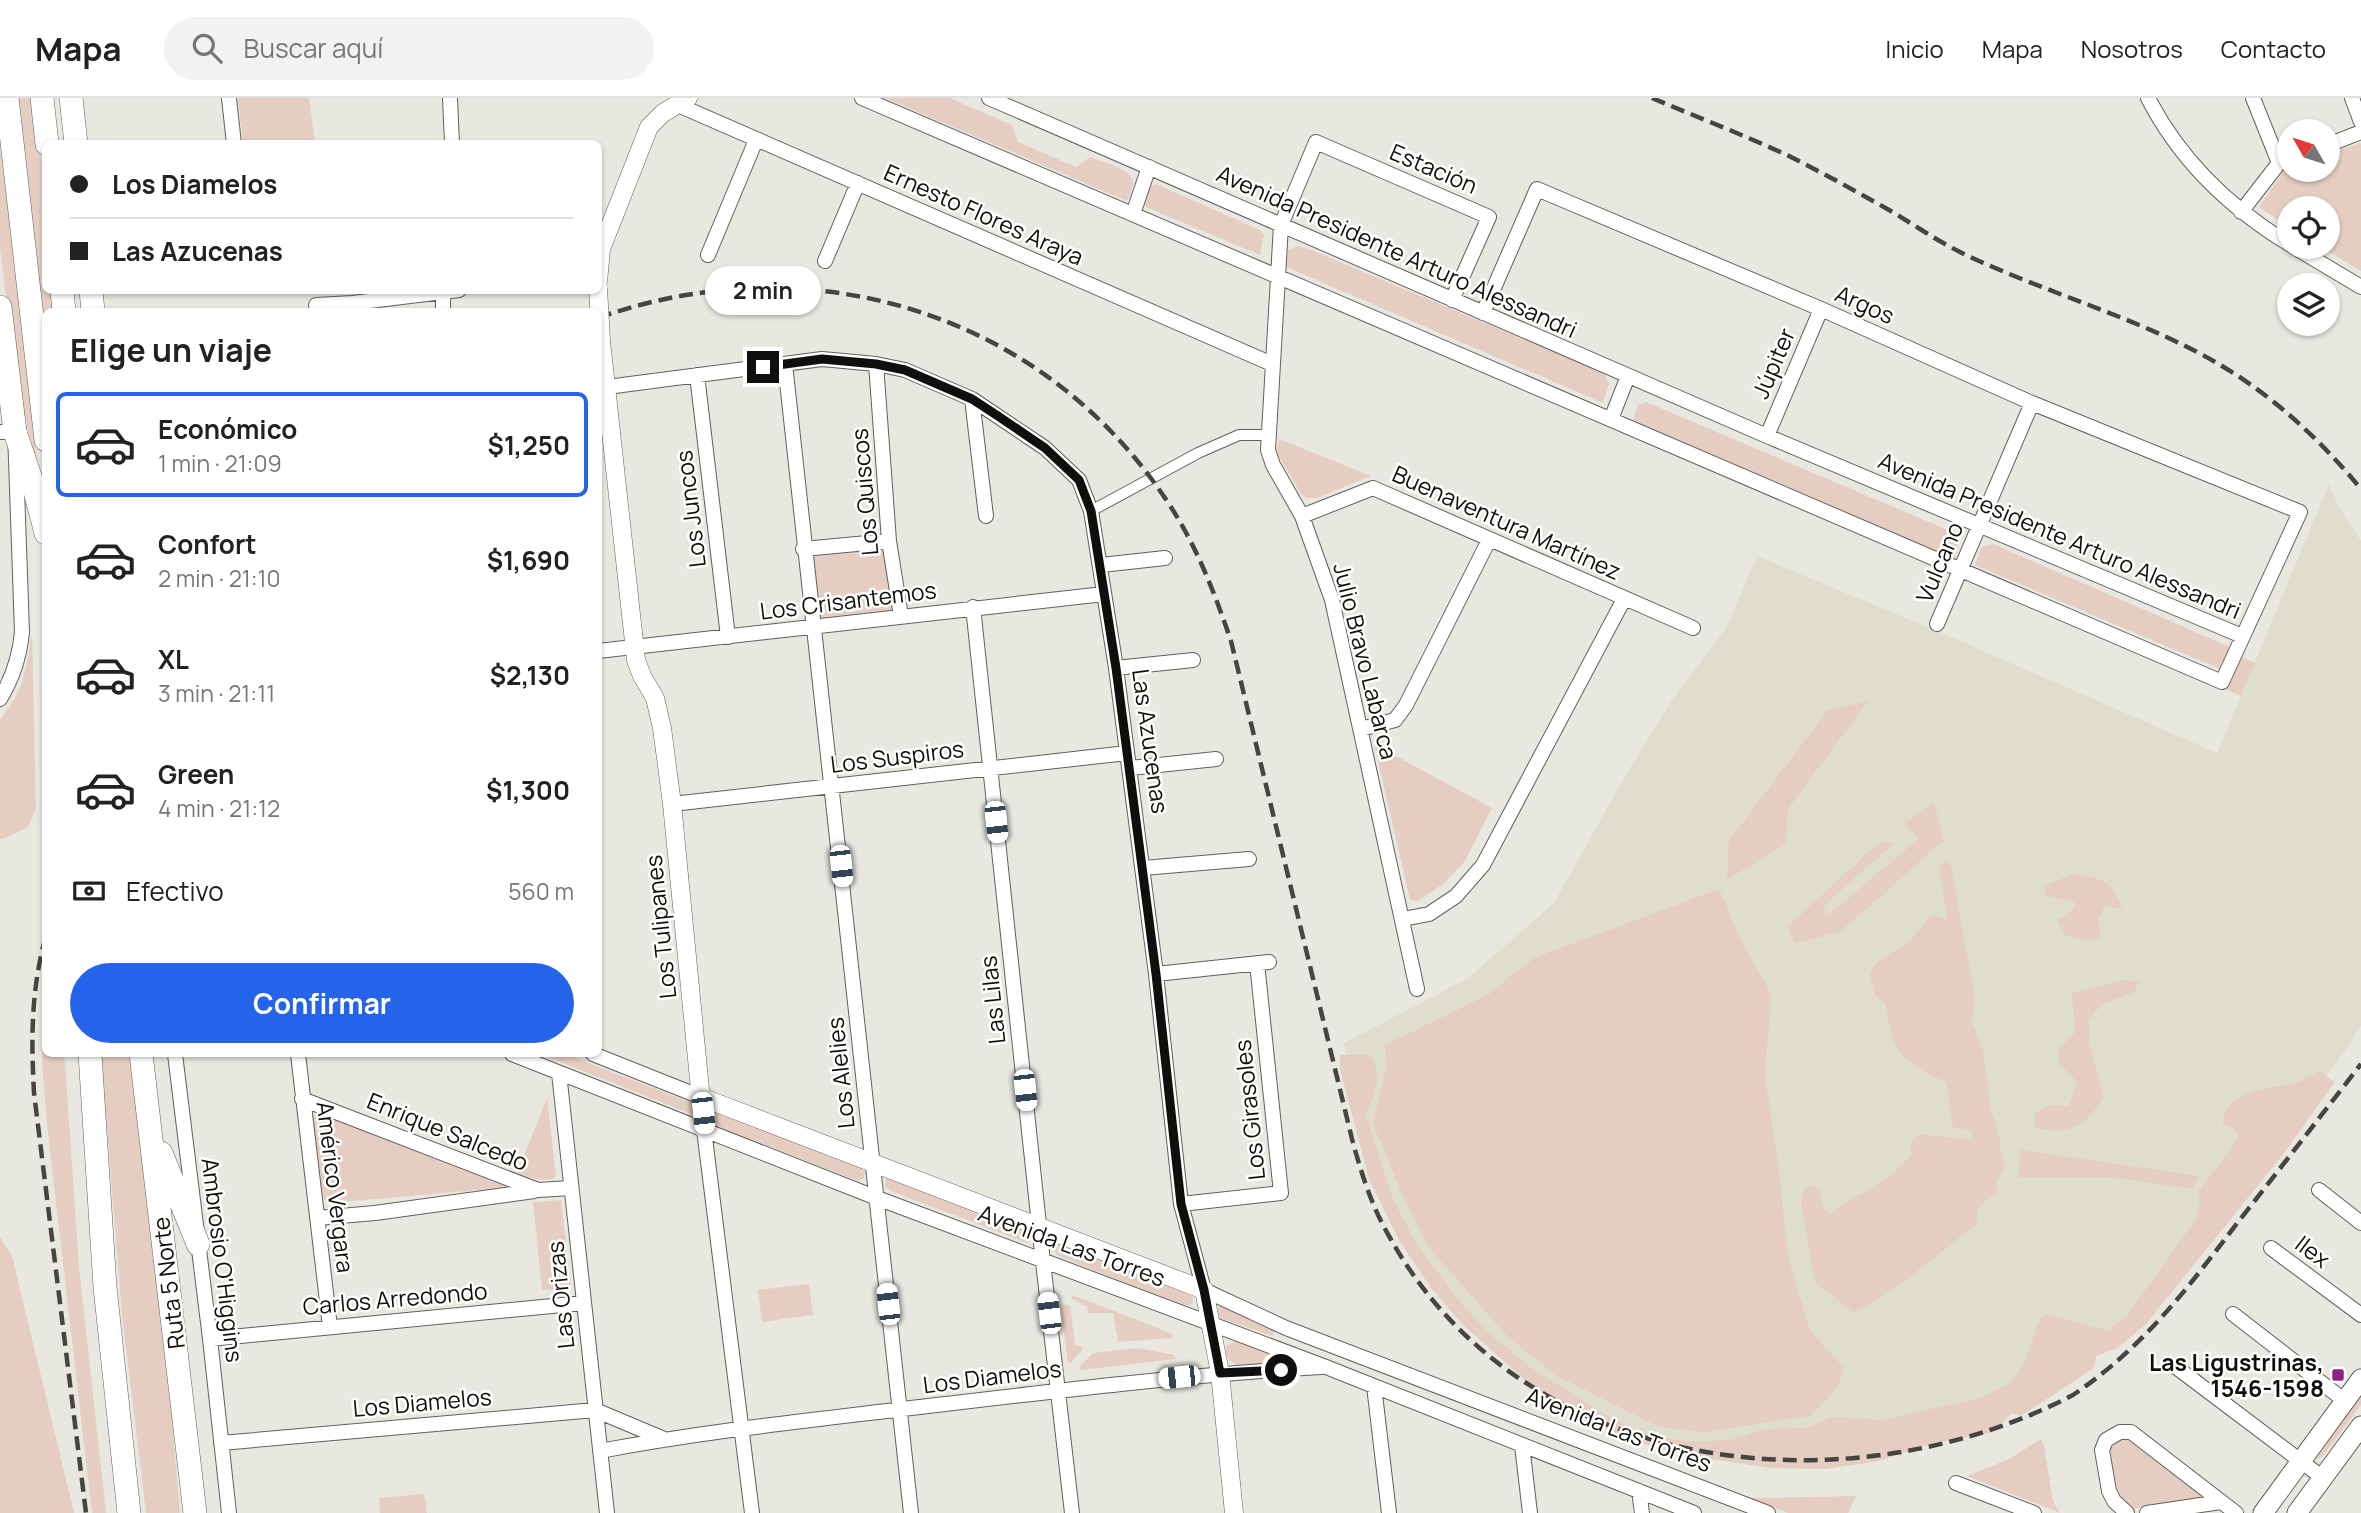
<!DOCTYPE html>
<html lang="es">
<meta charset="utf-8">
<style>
body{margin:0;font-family:Manrope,sans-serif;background:#f2f2f2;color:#222;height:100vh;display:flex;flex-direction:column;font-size:26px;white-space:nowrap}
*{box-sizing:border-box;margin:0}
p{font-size:23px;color:#767676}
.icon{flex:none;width:38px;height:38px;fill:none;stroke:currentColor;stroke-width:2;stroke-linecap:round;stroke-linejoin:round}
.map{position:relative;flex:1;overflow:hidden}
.panel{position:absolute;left:42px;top:210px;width:560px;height:749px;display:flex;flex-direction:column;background:#fff;border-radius:10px;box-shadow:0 2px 5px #0004}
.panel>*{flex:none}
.banner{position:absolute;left:42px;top:42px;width:560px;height:154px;border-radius:10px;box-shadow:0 2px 5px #0004;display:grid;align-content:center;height:154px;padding:0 28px;background:#fff}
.needle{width:46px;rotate:309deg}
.controls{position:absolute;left:2277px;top:21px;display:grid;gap:14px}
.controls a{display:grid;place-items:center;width:63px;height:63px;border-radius:50%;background:#fff;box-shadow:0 2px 5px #0004;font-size:35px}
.end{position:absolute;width:32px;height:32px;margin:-16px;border:9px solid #100f0d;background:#fff;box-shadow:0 0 0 4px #fff}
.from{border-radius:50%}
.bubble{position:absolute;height:49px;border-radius:24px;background:#fff;box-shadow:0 2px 5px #0004;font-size:23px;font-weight:700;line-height:49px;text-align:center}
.car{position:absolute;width:21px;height:42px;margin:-21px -10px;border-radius:9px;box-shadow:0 0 5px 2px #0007;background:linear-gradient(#fff 24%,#345 0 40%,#fff 0 76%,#345 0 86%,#fff 0)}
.banner b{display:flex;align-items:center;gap:24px;height:66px;font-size:26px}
.banner b+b{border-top:2px solid #e0e0e0}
.banner i{width:18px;height:18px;background:#222}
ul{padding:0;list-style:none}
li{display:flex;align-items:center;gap:21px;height:105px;margin:0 14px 10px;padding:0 14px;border:4px solid transparent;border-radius:10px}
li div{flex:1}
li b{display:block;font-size:26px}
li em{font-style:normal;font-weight:700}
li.active{border-color:#2563eb}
li>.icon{width:63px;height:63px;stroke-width:1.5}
h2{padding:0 28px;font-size:32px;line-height:84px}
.pay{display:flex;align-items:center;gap:18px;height:77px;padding:0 28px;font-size:26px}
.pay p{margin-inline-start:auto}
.cta{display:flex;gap:14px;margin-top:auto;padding:14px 28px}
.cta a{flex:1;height:80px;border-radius:42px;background:#2563eb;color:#fff;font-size:28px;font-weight:700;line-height:80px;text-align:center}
header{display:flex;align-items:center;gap:42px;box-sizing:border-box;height:98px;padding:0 35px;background:#fff;border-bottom:2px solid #e0e0e0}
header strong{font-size:33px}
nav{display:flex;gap:38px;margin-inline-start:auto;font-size:24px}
.search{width:490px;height:63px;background:#f2f2f2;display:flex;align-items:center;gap:18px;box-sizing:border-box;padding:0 24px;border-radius:38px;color:#767676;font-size:26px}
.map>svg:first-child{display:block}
.built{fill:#deddce}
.green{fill:#e5cec1}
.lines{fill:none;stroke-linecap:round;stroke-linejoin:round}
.pedestrian-casing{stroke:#61615b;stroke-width:12}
.minor-casing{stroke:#61615b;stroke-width:16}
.tertiary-casing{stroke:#61615b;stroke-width:19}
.secondary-casing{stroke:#61615b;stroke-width:21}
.primary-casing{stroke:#61615b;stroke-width:24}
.trunk-casing{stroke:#61615b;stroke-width:24}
.pedestrian{stroke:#fff;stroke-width:10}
.minor{stroke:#fff;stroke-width:14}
.tertiary{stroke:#fff;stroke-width:18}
.secondary{stroke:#fff;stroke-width:19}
.primary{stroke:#fff;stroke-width:23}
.trunk{stroke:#fff;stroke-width:23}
.rail{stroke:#464542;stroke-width:4.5;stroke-dasharray:14 7;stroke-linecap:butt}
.tertiary-bridge-casing{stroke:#61615b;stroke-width:19;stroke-linecap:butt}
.tertiary-bridge{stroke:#fff;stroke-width:18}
.route{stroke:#100f0d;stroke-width:9}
.poi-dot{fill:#902183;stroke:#fffffe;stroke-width:2.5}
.labels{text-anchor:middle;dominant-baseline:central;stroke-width:5;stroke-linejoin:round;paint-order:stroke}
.street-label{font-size:23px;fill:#100f0d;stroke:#fffffe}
.poi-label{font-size:23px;font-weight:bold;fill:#100f0d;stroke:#fffffe;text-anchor:end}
</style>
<header>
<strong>Mapa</strong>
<div class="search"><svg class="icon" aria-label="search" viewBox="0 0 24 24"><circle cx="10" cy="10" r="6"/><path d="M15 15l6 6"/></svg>Buscar aquí</div>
<nav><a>Inicio</a><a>Mapa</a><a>Nosotros</a><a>Contacto</a></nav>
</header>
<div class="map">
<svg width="2361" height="1415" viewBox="0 0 2361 1415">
<rect width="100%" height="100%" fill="#e8e8e1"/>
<path class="built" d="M 2329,386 L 2338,408 L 2361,443 L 2361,927 L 2350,946 L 2169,1180 L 2092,1254 L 1825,1363 L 1628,1336 L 1485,1240 L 1402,1133 L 1353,994 L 1344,945 L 1467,881 L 1554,805 L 1625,678 L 1672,602 L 1727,529 L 1757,458 L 1944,536 L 2217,655 Z"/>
<path class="green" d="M 16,0 L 34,0 L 45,95 L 46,192 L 55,193 L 58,213 L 46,214 L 45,260 Z
M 238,0 L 309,0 L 315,45 L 243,45 Z
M 885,0 L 950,0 L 1012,27 L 1018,44 L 1076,69 L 1090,59 C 1102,64 1134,71 1133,86 C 1132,91 1129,98 1127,103 Z
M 2360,45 L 2361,46 L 2361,173 L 2321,149 L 2328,149 L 2328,110 L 2289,110 L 2289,129 L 2259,109 L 2286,70 L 2328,72 L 2328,56 Z
M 0,47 L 40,382 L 16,281 L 0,150 Z
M 1156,86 L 1260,132 L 1264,137 L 1260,157 L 1141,107 L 1148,89 Z
M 1297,148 L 1311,152 L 1604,275 L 1609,286 L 1603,305 L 1286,169 L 1288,152 Z
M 1646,304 L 1955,435 L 1959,443 L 1954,462 L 1632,325 L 1638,307 Z
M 1279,341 L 1371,378 L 1317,400 L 1307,400 L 1301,396 L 1277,355 Z
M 1993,446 L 2230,549 L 2220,571 L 1975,467 L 1982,449 Z
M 887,451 L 893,513 L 815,521 L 808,458 Z
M 32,536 L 36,710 L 28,729 L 5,740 L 0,741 L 0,621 C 24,594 26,570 32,536 Z
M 2242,559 L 2255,565 L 2241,598 L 2227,592 Z
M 1868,603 L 1788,711 L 1786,745 L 1727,782 L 1729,743 L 1827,613 Z
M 1374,646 L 1492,710 L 1465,763 L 1443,786 L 1418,803 L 1410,802 Z
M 1934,705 L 1944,742 L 1840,834 L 1795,845 L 1787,829 L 1881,743 L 1893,746 L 1822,809 L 1829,817 L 1918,741 L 1905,725 Z
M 1945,763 L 1951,768 L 1975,901 L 1972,923 L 1983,953 L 1991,1012 L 2000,1040 L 1999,1045 L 2005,1070 L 1996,1084 L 1997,1095 L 1989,1099 L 1977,1112 L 1977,1123 L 1974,1128 L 1902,1185 L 1857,1213 L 1852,1214 L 1818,1186 L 1814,1180 L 1801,1106 L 1802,1095 L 1806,1089 L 1814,1087 L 1820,1092 L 1822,1107 L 1830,1116 C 1841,1111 1848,1101 1859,1097 C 1879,1089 1896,1074 1911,1057 L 1911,1045 L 1919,1036 L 1973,1042 L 1972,1033 L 1953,1029 L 1946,984 C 1941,981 1936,981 1931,977 C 1894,955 1892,949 1886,906 L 1875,897 L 1870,876 C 1874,861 1901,852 1912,840 C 1919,833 1924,825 1930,818 L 1935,817 L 1944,821 L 1947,819 L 1939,769 Z
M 2075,776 C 2103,780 2112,783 2122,811 L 2104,808 L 2099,821 L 2100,839 L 2087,843 L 2064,837 L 2057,821 L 2068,816 L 2077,805 L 2045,797 L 2044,787 Z
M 1719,791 L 1740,840 L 1771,896 L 1765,978 L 1780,1081 L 1788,1159 L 1810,1232 L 1844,1270 L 1838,1289 L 1809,1318 L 1705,1334 L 1660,1329 L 1556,1277 L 1508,1239 L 1427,1147 L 1403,1098 L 1373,1026 L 1386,970 L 1385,947 L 1488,897 L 1534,860 Z
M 2122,882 L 2139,884 L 2134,894 L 2101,907 L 2089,922 L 2089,944 L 2104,999 C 2085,1029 2070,1038 2034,1029 L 2035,1015 L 2049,1007 L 2069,1008 L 2077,984 L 2059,965 L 2057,953 L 2075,934 L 2072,895 Z
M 45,895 L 46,956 L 63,956 L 65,965 L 79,1169 L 106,1415 L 92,1415 L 48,1036 L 42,964 Z
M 101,956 L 130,956 L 167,1266 L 180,1415 L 146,1415 L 122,1217 Z
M 543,956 L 565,956 L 692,1005 L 695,1006 L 695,1014 L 691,1016 L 545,958 Z
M 1340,957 L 1371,957 C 1383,977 1375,998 1366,1017 L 1392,1099 L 1416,1145 L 1457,1200 L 1485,1232 L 1531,1270 L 1607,1318 L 1644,1336 L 1689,1344 L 1730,1342 L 1765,1331 L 1806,1330 L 1832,1319 L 1881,1322 L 1980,1300 L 2012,1284 L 2026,1261 L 2039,1223 L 2047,1216 L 2109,1233 L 2128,1216 L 2196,1121 L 2200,1102 L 2198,1094 C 2211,1074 2230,1057 2239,1037 L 2234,1031 L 2223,1026 C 2222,993 2269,991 2294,985 C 2303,983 2311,977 2320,973 L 2335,984 L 2285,1054 L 2146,1226 L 2118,1250 L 2096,1258 L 2094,1270 L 2021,1318 L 2012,1315 L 1993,1334 L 1928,1347 L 1875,1364 L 1825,1371 L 1771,1370 L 1697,1359 L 1653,1349 L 1618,1337 L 1532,1288 L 1462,1226 L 1431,1190 L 1400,1144 L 1369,1081 L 1340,971 Z
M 547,1000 L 556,1078 L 553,1081 L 538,1082 L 517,1075 Z
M 718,1014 L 860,1070 L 865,1074 L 864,1081 L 858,1083 L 720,1029 L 714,1025 L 712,1019 Z
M 318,1015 L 513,1089 L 330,1105 L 323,1101 L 312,1019 Z
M 2021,1052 L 2199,1078 L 2193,1091 L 2109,1079 L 2018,1079 Z
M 892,1080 L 1030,1134 L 1033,1137 L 1033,1142 L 1027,1145 L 891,1093 L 884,1088 L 886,1081 Z
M 561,1102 L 571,1186 L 567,1190 L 542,1192 L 533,1104 Z
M 0,1139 L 12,1158 L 74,1415 L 0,1415 Z
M 1058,1146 L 1185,1194 L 1193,1199 L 1193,1206 L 1184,1208 L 1061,1159 L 1056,1156 L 1054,1149 Z
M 809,1186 L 813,1217 L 762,1224 L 758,1192 Z
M 1072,1198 L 1078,1199 L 1173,1236 L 1171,1240 L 1118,1244 L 1113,1215 L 1088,1215 L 1087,1209 L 1072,1201 Z
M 1060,1206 L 1070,1207 L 1075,1247 L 1081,1248 L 1082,1252 L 1072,1264 L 1068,1265 Z
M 1220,1208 L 1275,1228 L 1273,1238 L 1217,1219 L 1215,1214 Z
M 1237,1243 L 1286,1261 L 1241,1269 C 1231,1266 1222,1258 1227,1247 Z
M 1139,1250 L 1174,1257 L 1176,1261 L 1081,1272 L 1080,1268 L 1093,1255 Z
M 2361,1287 L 2361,1307 L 2322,1359 L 2317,1361 L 2312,1357 Z
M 2127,1340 L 2134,1341 L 2207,1400 L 2131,1411 L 2117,1394 L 2109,1350 Z
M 2041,1341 L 2044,1348 L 2053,1403 L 2060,1415 L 1967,1378 L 2009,1361 Z
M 424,1396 L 427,1415 L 380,1415 L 379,1400 Z
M 1856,1398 L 1848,1415 L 1788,1415 L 1750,1400 Z"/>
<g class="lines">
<g class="pedestrian-casing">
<path id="pedestrian" d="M 1091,413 L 1198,355 L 1239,337 L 1268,337"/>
</g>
<g class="minor-casing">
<path id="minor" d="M 229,0 L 234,46
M 450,0 L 452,46
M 862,0 L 2222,584 L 2300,414 L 2032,305 L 1821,211 L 1537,91 L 1483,215
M 989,0 L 1767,338 L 2242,538
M 2148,0 C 2180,62 2230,110 2289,146
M 2253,0 L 2279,65
M 2352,0 L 2361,24
M 678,7 L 1272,266
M 2328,47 L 2361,34
M 2241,114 L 2279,65 L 2289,62
M 1133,116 L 1149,69
M 2294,149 L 2361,189
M 708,157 L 756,42
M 825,163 L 858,85
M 316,207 L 353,205
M 353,214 L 353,205 L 459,192
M 443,214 L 443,195
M 785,266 L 911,1415
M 876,266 L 889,443 L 901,518
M 697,277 L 728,539
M 607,289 L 822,261 L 876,266 L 905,272 L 972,301 L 1045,350 L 1079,382 L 1091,413 L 1116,570 L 1156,876 L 1181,1106 L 1204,1192 L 1286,1230 L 1768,1415
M 972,301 L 986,418
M 1611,321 L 1628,278
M 0,334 L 15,334 L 22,534 C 20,556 12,581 0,601
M 1767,338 L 1821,211
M 1302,418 L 1373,390 L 1693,530
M 803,451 L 889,443
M 1101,467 L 1165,460
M 973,509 L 1043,1164 L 1072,1415
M 1937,526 L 2032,305
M 598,553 L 1104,496
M 1116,570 L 1193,562
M 1361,631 L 1395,622 L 1406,607 L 1489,442
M 1130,670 L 1216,661
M 672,706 L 1127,655
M 1143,770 L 1249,761
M 1403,821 L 1429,816 L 1456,798 L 1483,767 L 1624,501
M 1156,876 L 1269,864
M 1417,891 L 1332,502 L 1302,418 L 1273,367 L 1268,352 L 1281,127 L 1316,44 L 1489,119 L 1452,202
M 175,956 L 210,1241 L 229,1415
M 298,956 L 330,1229
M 512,956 L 877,1100 L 1326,1269 L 1694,1415
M 593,956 L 701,999
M 559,975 L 607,1415
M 302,1001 L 538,1092 L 571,1090
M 704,1032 L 752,1415
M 2319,1092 L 2361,1125
M 1181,1106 L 1281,1095 L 1257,865
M 317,1120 L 375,1115 L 534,1093
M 2271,1150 L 2361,1217
M 2233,1216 L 2345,1303
M 210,1241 L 583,1205
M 2176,1269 L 2323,1380
M 1374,1288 L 1389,1415
M 221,1345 L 595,1312 L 664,1341
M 1522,1347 L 1530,1415
M 600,1353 C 706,1333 813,1322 920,1309 C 1054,1293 1187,1277 1321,1269
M 1956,1385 L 2034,1415
M 1639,1393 L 1642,1415
M 2127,1415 L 2114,1403 L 2109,1393 L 2102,1352 L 2106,1342 L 2120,1334 L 2131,1334 L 2236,1415
M 2147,1415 L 2221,1404"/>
</g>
<g class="tertiary-casing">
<path id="tertiary" d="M 598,184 L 601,151 L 649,29 L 663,15 L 688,0
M 601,243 L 636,562 L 642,578 L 655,600 L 662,630 L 672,706 L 704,1032
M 701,999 L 1204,1192 L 1220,1275 L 1234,1415"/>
</g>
<g class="secondary-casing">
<path id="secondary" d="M 2263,1415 L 2361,1281
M 2297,1415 L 2361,1328"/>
</g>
<g class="primary-casing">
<path id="primary" d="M 71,0 L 76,46
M 91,192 L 93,214
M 0,209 L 15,334"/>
</g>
<g class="trunk-casing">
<path id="trunk" d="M 7,0 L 46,342
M 42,0 L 47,46
M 62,192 L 64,214
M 15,334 L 35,393 L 46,435
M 90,956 L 105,1189 L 129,1415
M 141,956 L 195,1415
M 161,1055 L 198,1146"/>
</g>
<use href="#pedestrian" class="pedestrian"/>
<use href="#minor" class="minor"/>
<use href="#tertiary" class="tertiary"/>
<use href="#secondary" class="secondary"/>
<use href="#primary" class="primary"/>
<use href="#trunk" class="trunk"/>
<path class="rail" d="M 1652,0 C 1697,19 1744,37 1789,58 C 1825,76 1861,96 1896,116 C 1917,129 1938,143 1960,154 C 2046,196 2146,221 2227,271 C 2280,304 2322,344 2361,391
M 598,220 C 808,145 1039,213 1165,400 C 1195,444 1214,493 1231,543 L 1353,1045 C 1362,1077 1372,1109 1389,1138 C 1522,1379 1847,1415 2073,1297 C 2144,1249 2187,1191 2238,1124 C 2279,1072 2320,1019 2361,966
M 46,838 C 31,890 31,942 34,995 L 86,1415"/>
<g class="tertiary-bridge-casing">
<path id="tertiary-bridge" d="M 598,190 L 601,243"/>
</g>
<use href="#tertiary-bridge" class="tertiary-bridge"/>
</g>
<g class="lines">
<path class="route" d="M 763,269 L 822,261 L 876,266 L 905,272 L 972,301 L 998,318 L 1045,350 L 1079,382 L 1091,413 L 1116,570 L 1156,876 L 1181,1106 L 1204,1192 L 1220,1275 L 1281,1272"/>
</g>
<rect class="poi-dot" x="2331" y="1270" width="14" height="14" rx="3.5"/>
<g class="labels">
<g class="street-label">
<text transform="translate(1434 70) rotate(23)">Estación</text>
<text transform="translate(984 116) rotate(24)">Ernesto Flores Araya</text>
<text transform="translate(1397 153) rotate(24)">Avenida Presidente Arturo Alessandri</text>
<text transform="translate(1865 206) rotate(24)">Argos</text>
<text transform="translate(1773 265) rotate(-67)">Júpiter</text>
<text transform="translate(864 394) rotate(-95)">Los Quiscos</text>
<text transform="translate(690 411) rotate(-97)">Los Juncos</text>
<text transform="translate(1507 424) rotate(24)">Buenaventura Martínez</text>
<text transform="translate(2060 437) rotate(23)">Avenida Presidente Arturo Alessandri</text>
<text transform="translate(1939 464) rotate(-67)">Vulcano</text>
<text transform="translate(848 502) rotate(-7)">Los Crisantemos</text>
<text transform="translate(1366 563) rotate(76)">Julio Bravo Labarca</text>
<text transform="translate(1151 643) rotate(82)">Las Azucenas</text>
<text transform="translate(897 658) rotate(-7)">Los Suspiros</text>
<text transform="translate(660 829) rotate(-96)">Los Tulipanes</text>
<text transform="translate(992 902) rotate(-96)">Las Lilas</text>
<text transform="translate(840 975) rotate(-96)">Los Alelies</text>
<text transform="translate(1249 1012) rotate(-96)">Los Girasoles</text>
<text transform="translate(448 1033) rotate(22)">Enrique Salcedo</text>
<text transform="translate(336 1089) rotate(83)">Américo Vergara</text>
<text transform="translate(1072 1147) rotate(20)">Avenida Las Torres</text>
<text transform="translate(2313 1153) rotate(37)">Ilex</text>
<text transform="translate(223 1162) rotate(83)">Ambrosio O'Higgins</text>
<text transform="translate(168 1185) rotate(-97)">Ruta 5 Norte</text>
<text transform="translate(560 1197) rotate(-96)">Las Orizas</text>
<text transform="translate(395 1200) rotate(-5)">Carlos Arredondo</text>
<text transform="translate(992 1278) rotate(-7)">Los Diamelos</text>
<text transform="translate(422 1304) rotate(-5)">Los Diamelos</text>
<text transform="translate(1619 1331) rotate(21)">Avenida Las Torres</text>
</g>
<g class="poi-label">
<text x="2324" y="1264">Las Ligustrinas,<tspan x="2324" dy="26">1546-1598</tspan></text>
</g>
</g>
</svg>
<div class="controls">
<a><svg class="needle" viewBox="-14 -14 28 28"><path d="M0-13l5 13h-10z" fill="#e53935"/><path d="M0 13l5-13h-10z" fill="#767676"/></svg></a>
<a><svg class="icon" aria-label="locate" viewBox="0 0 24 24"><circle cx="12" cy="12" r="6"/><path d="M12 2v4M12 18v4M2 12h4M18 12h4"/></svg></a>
<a><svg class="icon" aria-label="layers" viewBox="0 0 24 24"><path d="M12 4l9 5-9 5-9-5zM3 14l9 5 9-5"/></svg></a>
</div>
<i class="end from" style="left:1281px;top:1272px"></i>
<i class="end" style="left:763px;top:269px"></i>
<div class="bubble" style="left:705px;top:168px;width:116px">2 min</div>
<i class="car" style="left:996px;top:724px;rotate:174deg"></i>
<i class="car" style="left:841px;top:768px;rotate:174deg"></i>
<i class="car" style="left:1025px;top:992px;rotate:174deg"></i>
<i class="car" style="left:703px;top:1015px;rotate:174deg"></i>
<i class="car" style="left:888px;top:1206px;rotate:354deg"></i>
<i class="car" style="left:1049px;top:1215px;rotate:353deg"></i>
<i class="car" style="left:1179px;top:1279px;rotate:264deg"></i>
<div class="banner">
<b><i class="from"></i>Los Diamelos</b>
<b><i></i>Las Azucenas</b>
</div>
<section class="panel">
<h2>Elige un viaje</h2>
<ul>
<li class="active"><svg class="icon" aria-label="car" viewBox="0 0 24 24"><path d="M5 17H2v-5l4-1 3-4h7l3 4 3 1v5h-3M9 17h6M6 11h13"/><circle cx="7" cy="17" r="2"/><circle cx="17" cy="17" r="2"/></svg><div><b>Económico</b><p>1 min · 21:09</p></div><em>$1,250</em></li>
<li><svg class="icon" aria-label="car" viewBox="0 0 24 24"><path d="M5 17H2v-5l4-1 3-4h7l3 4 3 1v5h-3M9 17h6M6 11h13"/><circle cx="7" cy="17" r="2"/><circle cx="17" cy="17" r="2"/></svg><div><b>Confort</b><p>2 min · 21:10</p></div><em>$1,690</em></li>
<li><svg class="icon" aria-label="car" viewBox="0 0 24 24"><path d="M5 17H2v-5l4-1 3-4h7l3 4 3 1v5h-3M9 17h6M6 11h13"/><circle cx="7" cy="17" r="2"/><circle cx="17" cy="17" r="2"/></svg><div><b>XL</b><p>3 min · 21:11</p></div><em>$2,130</em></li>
<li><svg class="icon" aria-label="car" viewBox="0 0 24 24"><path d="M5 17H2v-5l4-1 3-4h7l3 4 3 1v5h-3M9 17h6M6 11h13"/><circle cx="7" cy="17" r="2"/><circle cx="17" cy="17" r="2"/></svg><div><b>Green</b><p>4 min · 21:12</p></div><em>$1,300</em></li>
</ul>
<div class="pay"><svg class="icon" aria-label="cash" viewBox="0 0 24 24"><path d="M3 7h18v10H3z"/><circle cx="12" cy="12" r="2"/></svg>Efectivo<p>560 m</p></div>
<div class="cta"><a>Confirmar</a></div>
</section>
</div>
